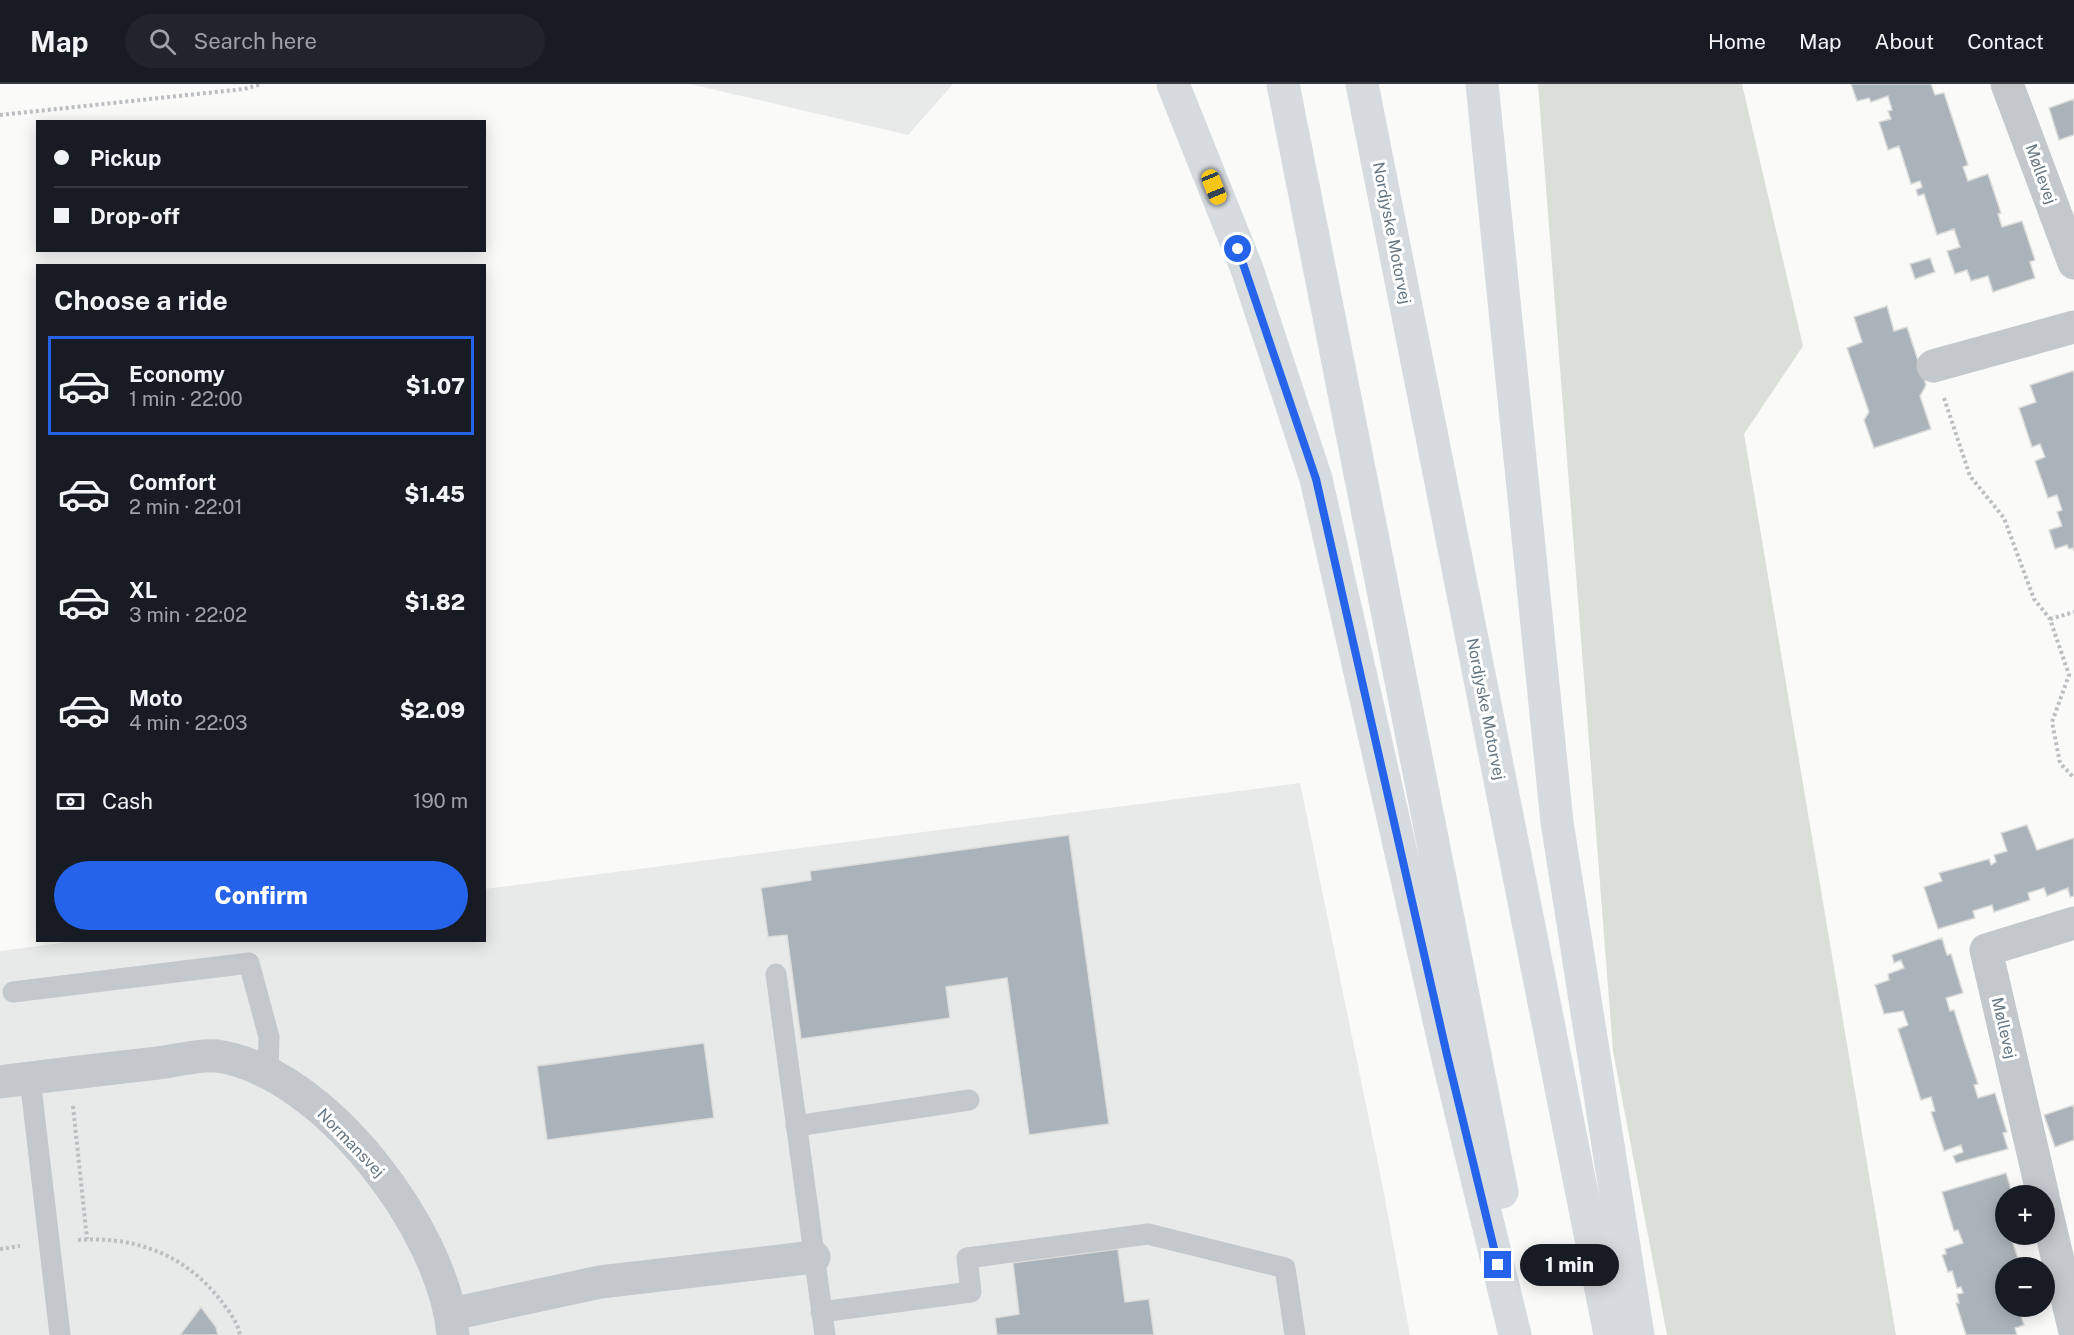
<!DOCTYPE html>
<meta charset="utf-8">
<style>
body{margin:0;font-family:"Public Sans",sans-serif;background:#20242c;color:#f1f3f6;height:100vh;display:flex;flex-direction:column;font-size:22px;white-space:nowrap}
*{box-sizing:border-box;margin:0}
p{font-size:20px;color:#9ea1a6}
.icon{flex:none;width:33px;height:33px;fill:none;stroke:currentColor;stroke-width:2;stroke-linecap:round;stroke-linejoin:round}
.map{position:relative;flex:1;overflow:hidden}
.sheet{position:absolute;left:36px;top:180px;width:450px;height:678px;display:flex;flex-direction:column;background:#171b24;border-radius:0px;box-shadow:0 3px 15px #0003}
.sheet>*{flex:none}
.banner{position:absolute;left:36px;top:36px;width:450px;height:132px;border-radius:0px;box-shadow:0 3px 15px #0003;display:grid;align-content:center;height:132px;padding:0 18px;background:#171b24}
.tools{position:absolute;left:1995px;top:1101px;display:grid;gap:12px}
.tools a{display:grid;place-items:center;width:60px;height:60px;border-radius:50%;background:#171b24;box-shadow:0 3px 15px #0003;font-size:30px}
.end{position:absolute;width:27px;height:27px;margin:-14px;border:8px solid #2563eb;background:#fff;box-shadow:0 0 0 3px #fff}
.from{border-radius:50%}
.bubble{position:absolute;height:42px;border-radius:21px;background:#171b24;box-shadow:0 3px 15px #0003;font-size:20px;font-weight:800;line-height:42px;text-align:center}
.car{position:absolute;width:18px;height:36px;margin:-18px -9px;border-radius:8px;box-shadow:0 0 4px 2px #0007;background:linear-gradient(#f5c518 24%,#345 0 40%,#f5c518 0 76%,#345 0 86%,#f5c518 0)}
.banner b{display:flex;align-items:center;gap:21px;height:57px;font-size:22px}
.banner b+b{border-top:2px solid #363941}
.banner i{width:15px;height:15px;background:#f1f3f6}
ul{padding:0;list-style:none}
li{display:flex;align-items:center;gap:18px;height:99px;margin:0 12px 9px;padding:0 6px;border:3px solid transparent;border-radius:0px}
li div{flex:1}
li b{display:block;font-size:22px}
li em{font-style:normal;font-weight:800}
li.on{border-color:#2563eb}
li>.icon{width:54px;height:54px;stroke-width:1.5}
h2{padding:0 18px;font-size:27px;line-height:72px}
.pay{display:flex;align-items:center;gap:15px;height:66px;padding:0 18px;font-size:22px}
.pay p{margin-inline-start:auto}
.primary-button{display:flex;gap:12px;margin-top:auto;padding:12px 18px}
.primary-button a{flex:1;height:69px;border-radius:36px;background:#2563eb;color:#fff;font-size:24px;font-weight:800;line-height:69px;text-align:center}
header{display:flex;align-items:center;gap:36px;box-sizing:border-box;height:84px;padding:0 30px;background:#171b24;border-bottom:2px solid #363941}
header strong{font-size:28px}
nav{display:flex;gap:33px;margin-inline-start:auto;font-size:21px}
.search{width:420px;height:54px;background:#20242c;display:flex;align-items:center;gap:15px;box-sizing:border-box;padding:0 21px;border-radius:33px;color:#9ea1a6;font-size:22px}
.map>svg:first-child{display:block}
.built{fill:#e8e9e9}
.green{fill:#dadfd7}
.building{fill:#aab3b9;stroke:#dcdcda;stroke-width:1.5}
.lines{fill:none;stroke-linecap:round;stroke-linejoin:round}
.path{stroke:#bbbfc2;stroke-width:4;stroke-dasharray:3 3;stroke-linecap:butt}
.service{stroke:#c3c8cc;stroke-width:21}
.minor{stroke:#c3c8cc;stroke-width:33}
.motorway{stroke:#d6dbdf;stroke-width:33}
.route{stroke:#2563eb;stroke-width:8}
.labels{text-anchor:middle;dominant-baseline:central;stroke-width:6;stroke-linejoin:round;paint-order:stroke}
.street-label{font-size:16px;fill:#657683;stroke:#fff}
</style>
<header>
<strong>Map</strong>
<div class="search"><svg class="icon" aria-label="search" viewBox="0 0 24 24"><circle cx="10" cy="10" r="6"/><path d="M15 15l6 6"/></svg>Search here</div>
<nav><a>Home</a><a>Map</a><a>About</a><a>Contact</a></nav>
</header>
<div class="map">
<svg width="2074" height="1251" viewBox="0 0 2074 1251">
<rect width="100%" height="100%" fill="#fafaf8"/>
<path class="built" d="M 690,0 L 953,0 L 908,51 Z
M 1300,699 L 1382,1099 L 1410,1251 L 0,1251 L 0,867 L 84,856 L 484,856 L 485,805 Z"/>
<path class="green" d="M 1538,0 L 1742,0 L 1803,262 L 1744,350 L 1896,1251 L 1667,1251 L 1613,967 Z"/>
<path class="building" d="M 1851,0 L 1931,0 L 1935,11 L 1944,9 L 1968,81 L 1963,83 L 1968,97 L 1988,90 L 2001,129 L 1998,130 L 2002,143 L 2022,137 L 2035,176 L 2030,178 L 2035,194 L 1993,208 L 1988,192 L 1971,197 L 1967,186 L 1955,190 L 1947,167 L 1960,163 L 1954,145 L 1937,151 L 1924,110 L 1918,112 L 1916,106 L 1922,103 L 1920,97 L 1911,100 L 1899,62 L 1888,66 L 1879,38 L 1891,35 L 1888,27 L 1892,26 L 1888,12 L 1871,18 L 1869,14 L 1857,17 Z
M 2074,15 L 2074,51 L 2059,56 L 2049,24 Z
M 1930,174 L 1935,188 L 1915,195 L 1910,180 Z
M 1887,222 L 1894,247 L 1907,243 L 1926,301 L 1920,312 L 1931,345 L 1874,364 L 1864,336 L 1869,328 L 1847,264 L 1862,258 L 1854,233 Z
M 2073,287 L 2074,290 L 2074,467 L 2073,464 L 2069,465 L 2067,461 L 2055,465 L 2049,446 L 2062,442 L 2057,428 L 2062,426 L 2057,411 L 2048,414 L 2035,377 L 2045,373 L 2040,360 L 2032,363 L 2019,324 L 2036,318 L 2030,301 Z
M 2027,741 L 2037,766 L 2074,754 L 2074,812 L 2070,813 L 2068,804 L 2047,812 L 2044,804 L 2028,809 L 2030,816 L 1994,828 L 1992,821 L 1973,827 L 1975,834 L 1938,845 L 1924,803 L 1942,797 L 1939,789 L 1989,775 L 1991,781 L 1996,778 L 1994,771 L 2007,767 L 2001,749 Z
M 1069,751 L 1109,1040 L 1029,1051 L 1007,894 L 946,903 L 950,934 L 801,955 L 787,851 L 768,853 L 761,804 L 811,796 L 810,787 Z
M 1942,854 L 1947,871 L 1951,870 L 1963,909 L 1946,914 L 1950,927 L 1954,926 L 1966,964 L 1978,1000 L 1974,1001 L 1978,1014 L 1995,1009 L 2007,1048 L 2003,1049 L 2008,1065 L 1956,1079 L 1953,1072 L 1963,1068 L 1961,1061 L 1944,1067 L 1931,1028 L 1935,1027 L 1931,1013 L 1921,1016 L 1898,945 L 1908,941 L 1903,927 L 1884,930 L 1875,901 L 1889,896 L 1888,890 L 1904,884 L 1901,876 L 1894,879 L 1892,871 Z
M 704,959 L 714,1034 L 547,1056 L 537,982 Z
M 2074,1021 L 2074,1056 L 2055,1063 L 2044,1031 Z
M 2006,1089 L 2013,1112 L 2006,1112 L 2006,1131 L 2001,1132 L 2006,1150 L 2010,1150 L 2021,1184 L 2006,1184 L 2006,1222 L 2018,1222 L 2024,1241 L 2015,1244 L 2017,1251 L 1966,1251 L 1956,1219 L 1959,1219 L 1957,1210 L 1963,1209 L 1961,1203 L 1957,1204 L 1952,1187 L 1948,1188 L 1942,1171 L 1946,1170 L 1945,1165 L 1963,1159 L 1958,1146 L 1954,1147 L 1942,1108 Z
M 1118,1165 L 1125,1218 L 1149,1215 L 1154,1251 L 997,1251 L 995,1234 L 1019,1230 L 1013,1179 Z
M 201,1223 L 216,1243 L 218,1251 L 180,1251 Z"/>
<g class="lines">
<path class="path" d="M 0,31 L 244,5 L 262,0
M 1944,314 L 1970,392 L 2004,434 L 2034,515 L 2050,535 L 2069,591 L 2052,638 L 2060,679 L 2074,694
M 2050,535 L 2074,528
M 73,1022 L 87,1155
M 78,1156 C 132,1152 182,1169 217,1212 C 226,1223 237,1236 240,1251
M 0,1165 L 20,1162"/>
<path class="service" d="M 776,890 L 825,1251
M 13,908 L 249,879 L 269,953 L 268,988
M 30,994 L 60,1251
M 796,1042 L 969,1016
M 821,1228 L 971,1208 L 967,1174 L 1148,1150 L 1285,1184 L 1295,1251"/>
<path class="minor" d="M 2007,0 L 2074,179
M 1933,282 L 2074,243
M 0,998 C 53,991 105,985 158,979 C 176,977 199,970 217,972 C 324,987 445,1147 453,1251
M 2043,1112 L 1986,866 L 2074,839
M 2044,1117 L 2074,1244
M 452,1230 L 600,1198 L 814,1173"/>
<path class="motorway" d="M 1173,0 L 1247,185 L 1316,395 L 1447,971 L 1515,1251
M 1283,0 L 1502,1108
M 1362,0 L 1610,1251
M 1482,0 L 1557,738 L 1638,1251"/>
</g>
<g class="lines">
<path class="route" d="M 1238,165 L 1316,395 L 1447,971 L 1498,1181"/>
</g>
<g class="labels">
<g class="street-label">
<text transform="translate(2041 90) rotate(70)">Møllevej</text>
<text transform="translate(1392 149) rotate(79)">Nordjyske Motorvej</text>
<text transform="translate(1486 625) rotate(79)">Nordjyske Motorvej</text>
<text transform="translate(2004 944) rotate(77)">Møllevej</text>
<text transform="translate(351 1059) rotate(46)">Normansvej</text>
</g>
</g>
</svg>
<div class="tools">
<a>+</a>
<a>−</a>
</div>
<i class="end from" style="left:1238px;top:165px"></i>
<i class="end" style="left:1498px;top:1181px"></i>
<div class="bubble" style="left:1520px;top:1160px;width:99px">1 min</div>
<i class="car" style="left:1214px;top:103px;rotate:158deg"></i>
<div class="banner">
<b><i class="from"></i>Pickup</b>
<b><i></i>Drop-off</b>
</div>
<section class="sheet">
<h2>Choose a ride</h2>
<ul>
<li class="on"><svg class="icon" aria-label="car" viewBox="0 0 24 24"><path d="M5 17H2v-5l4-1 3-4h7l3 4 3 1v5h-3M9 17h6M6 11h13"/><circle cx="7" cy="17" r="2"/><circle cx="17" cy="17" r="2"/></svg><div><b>Economy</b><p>1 min · 22:00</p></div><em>$1.07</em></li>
<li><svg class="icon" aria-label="car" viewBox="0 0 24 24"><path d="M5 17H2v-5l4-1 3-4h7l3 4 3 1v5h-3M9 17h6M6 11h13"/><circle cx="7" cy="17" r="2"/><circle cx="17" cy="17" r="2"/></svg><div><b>Comfort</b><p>2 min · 22:01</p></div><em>$1.45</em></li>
<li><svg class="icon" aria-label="car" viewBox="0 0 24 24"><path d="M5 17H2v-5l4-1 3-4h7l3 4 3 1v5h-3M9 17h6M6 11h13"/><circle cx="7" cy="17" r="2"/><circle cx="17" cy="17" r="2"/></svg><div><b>XL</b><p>3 min · 22:02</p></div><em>$1.82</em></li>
<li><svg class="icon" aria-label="car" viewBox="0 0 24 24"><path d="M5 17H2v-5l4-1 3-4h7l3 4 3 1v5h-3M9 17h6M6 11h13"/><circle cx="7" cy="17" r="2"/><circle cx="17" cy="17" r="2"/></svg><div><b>Moto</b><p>4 min · 22:03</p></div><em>$2.09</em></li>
</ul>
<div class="pay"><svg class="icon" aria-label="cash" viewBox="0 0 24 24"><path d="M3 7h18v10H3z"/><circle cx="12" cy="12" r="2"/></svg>Cash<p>190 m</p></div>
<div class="primary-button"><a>Confirm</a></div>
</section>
</div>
